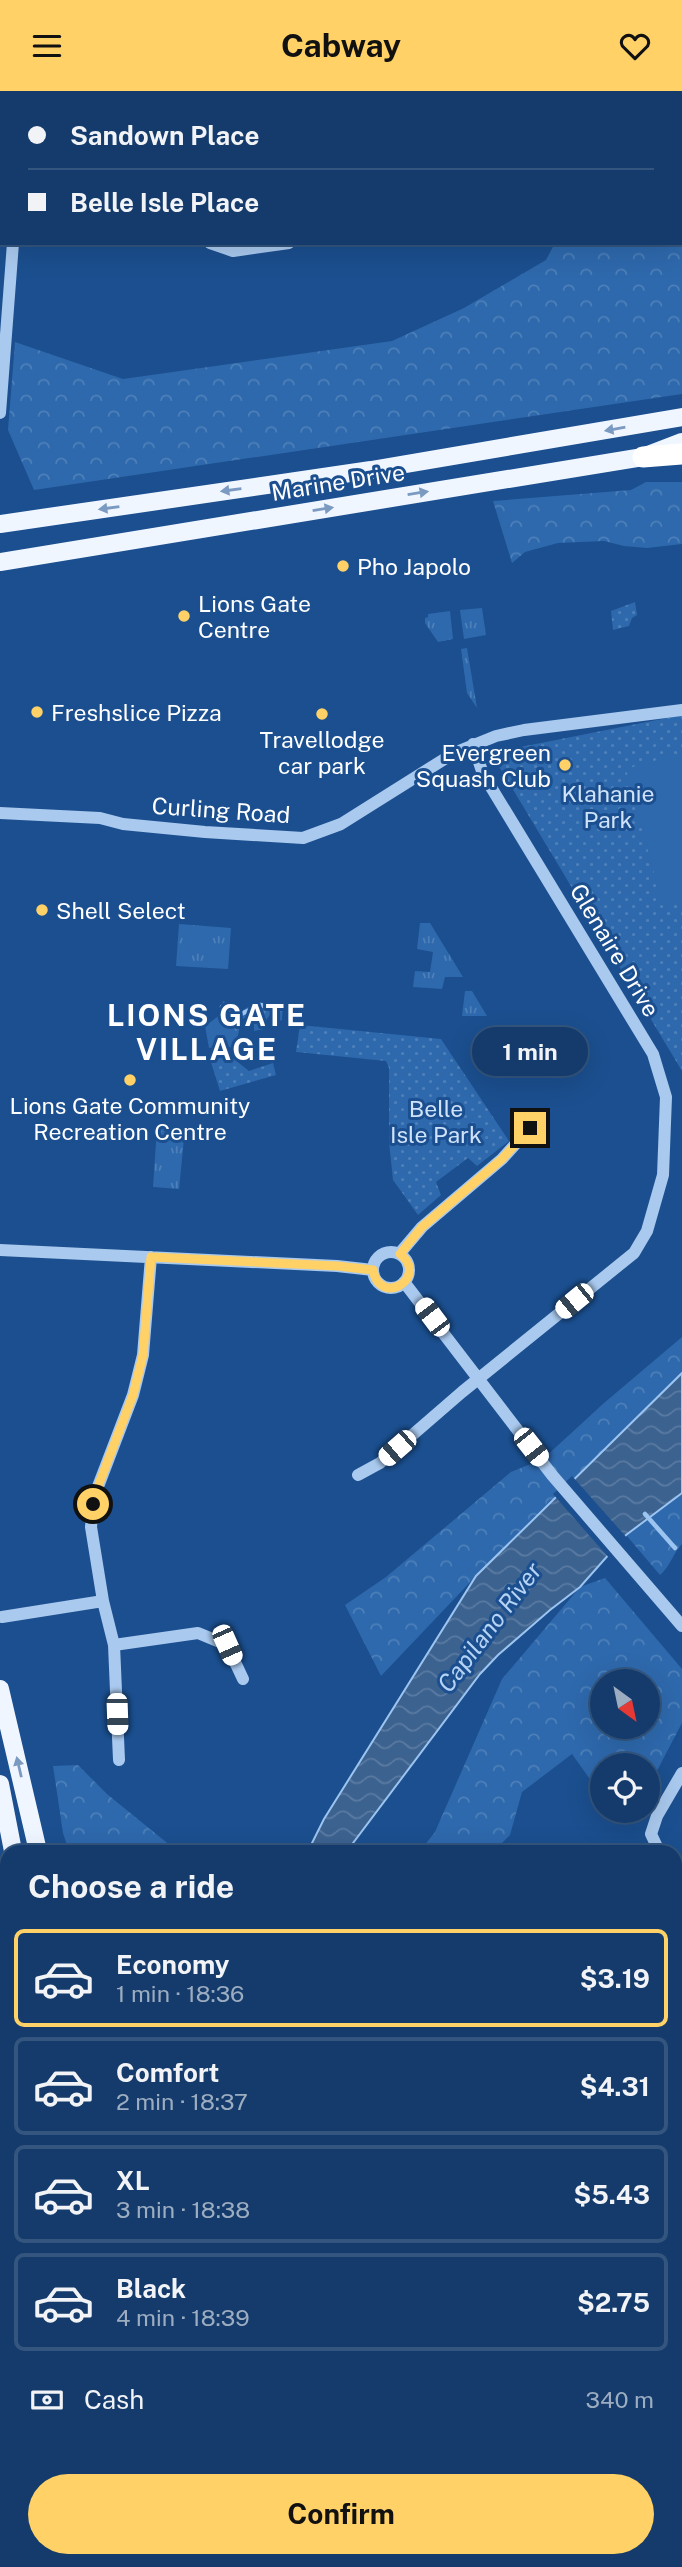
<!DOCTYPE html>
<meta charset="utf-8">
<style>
body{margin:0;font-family:"Public Sans",sans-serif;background:#214673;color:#f1f3f6;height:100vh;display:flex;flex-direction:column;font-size:26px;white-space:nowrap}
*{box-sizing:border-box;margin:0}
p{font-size:23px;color:#9dadc1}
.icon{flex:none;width:38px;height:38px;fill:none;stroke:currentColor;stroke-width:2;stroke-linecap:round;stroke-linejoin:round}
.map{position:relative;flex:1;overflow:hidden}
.drawer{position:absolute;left:0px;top:1754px;width:682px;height:723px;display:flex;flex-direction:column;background:#143b6b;border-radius:21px 21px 0 0;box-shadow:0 7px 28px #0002,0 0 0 2px #33557e}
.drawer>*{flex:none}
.guide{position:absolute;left:0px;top:0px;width:682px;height:154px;box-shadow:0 7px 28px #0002,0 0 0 2px #33557e;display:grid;align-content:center;height:154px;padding:0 28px;background:#143b6b}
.needle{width:46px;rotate:147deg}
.fabs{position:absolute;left:590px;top:1578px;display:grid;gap:14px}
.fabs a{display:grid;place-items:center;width:70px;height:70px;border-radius:50%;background:#143b6b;box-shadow:0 7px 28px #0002,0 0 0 2px #33557e;font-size:35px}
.end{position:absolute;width:32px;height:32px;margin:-16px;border:9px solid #ffd166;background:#111;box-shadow:0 0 0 4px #111}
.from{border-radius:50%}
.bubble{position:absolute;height:49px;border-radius:24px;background:#143b6b;box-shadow:0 7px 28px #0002,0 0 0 2px #33557e;font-size:23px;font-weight:700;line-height:49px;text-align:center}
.car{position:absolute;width:21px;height:42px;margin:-21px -10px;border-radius:9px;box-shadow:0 0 5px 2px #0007;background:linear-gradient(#fff 24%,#345 0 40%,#fff 0 76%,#345 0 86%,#fff 0)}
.guide b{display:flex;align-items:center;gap:24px;height:66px;font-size:26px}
.guide b+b{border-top:2px solid #33557e}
.guide i{width:18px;height:18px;background:#f1f3f6}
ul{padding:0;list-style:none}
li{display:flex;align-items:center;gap:21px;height:98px;margin:0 14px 10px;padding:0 14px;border:4px solid #33557e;border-radius:10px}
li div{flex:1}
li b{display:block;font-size:26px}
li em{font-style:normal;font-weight:700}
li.on{border-color:#ffd166}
li>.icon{width:63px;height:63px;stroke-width:1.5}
h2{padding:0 28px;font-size:32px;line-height:84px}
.pay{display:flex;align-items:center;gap:18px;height:77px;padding:0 28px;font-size:26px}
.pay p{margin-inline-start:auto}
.button{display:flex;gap:14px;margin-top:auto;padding:14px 28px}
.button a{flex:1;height:80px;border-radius:42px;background:#ffd166;color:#111;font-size:28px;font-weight:700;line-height:80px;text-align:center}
header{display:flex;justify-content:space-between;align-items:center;height:91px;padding:0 28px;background:#ffd166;color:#111;font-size:32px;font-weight:700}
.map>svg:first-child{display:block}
.grass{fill:url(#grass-tufts)}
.forest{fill:url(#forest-crowns);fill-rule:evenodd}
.park{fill:url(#park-dots)}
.garden{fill:#2e69ad}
.water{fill:url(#water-waves);stroke:#9cc4f0;stroke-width:2}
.pier{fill:#1b4f8f}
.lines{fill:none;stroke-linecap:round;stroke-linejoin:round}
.stream{stroke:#9cc4f0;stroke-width:4.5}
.minor{stroke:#a9c9ee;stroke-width:12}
.major{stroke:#f0f6ff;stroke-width:18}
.highway{stroke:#fff;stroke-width:21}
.oneway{fill:#7b9ac1}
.route{stroke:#ffd166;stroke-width:9}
.poi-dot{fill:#ffd166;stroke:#1b4f8f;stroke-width:2.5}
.labels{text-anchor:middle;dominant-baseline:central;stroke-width:6;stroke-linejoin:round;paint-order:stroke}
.street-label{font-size:23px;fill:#fff;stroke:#1b4f8f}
.poi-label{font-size:23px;fill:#fff;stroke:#1b4f8f;text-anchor:start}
.park-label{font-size:23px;fill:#cfe3fa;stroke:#1b4f8f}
.water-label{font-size:24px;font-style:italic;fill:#b5d3f5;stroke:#1b4f8f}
.district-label{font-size:30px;font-weight:bold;letter-spacing:2px;fill:#fff;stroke:#1b4f8f}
</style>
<header><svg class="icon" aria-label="menu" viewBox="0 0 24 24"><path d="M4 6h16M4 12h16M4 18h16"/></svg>Cabway<svg class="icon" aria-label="heart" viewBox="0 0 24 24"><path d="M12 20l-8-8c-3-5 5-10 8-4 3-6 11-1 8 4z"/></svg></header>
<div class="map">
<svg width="682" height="2476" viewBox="0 0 682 2476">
<defs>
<pattern id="grass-tufts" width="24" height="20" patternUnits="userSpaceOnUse" patternTransform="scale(1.75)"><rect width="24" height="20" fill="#2e69ad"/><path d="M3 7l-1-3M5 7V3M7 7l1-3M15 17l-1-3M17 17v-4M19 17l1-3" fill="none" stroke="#4d80b9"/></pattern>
<pattern id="forest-crowns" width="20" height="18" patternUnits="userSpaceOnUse" patternTransform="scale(1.75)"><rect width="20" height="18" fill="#2e69ad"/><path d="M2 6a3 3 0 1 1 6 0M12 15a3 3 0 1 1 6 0" fill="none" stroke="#4d80b9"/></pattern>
<pattern id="park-dots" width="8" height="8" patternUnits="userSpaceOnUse" patternTransform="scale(1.75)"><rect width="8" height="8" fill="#2e69ad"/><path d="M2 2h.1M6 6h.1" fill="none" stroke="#4d80b9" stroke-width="1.8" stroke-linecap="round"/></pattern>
<pattern id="water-waves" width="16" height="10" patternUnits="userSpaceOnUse" patternTransform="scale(1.75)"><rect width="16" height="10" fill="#3c6290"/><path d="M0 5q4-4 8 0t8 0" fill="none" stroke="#597aa1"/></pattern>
</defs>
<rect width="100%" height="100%" fill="#1b4f8f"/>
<path class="grass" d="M 482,517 L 486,544 L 464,548 L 460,519 Z
M 450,520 L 453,548 L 438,551 L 425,532 L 425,527 L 428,526 L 428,523 Z
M 467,557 L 477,617 L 467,602 L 461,558 Z
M 420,832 L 430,832 L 463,886 L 445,886 L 442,898 L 413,896 L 415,880 L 430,881 L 433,861 L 417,858 Z
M 179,833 L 231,837 L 228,878 L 176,875 Z
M 465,900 L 472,900 L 487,925 L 462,925 Z
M 223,910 L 242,920 L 256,911 L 283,914 L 282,929 L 279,930 L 272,921 L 266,929 L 264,938 L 254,940 L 254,925 L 249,924 L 241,929 L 235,959 L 226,954 L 209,957 L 205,935 L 220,924 Z
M 157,1037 L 185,1038 L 179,1098 L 153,1096 Z"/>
<path class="forest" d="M 479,0 L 682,0 L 682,303 L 34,399 L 8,339 L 15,251 L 123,288 L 392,250 L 464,217 L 546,169 L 555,152 L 681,152 L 681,2 L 478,2 Z
M 646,391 L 682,391 L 682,453 L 647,457 L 624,455 L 604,450 L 558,452 L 525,461 L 512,472 L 493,410 L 631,399 Z
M 682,1246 L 682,1282 L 476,1485 L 381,1585 L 345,1514 L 386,1486 L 511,1381 L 543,1368 L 604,1312 Z
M 682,1402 L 682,1453 C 673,1462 670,1476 660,1484 L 626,1444 Z
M 605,1487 L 682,1578 L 682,1632 L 648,1697 L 648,1675 L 602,1675 L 602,1705 L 572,1663 L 522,1701 L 510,1744 L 494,1760 L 420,1760 L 435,1741 L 502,1588 L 580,1496 ZM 602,1591 L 648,1591 L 648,1636 L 602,1636 Z
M 78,1674 L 107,1703 L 177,1760 L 69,1760 L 63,1742 L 53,1675 Z
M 682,1974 L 682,2112 L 676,2108 L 676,1978 Z
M 682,2272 L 682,2352 L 676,2356 L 676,2279 Z
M 59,2469 L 147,2469 L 137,2476 L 48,2476 Z
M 150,2469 L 283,2469 L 288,2476 L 198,2476 Z
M 583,2469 L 633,2469 L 636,2476 L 573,2476 Z"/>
<path class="park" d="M 635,511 L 637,524 L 632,527 L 629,535 L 613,539 L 611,520 Z
M 682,624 L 682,980 L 491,662 Z
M 300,934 L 441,948 L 509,1050 L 477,1075 L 468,1067 L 436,1091 L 441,1104 L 418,1124 L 393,1089 L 389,1051 L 389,977 L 386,970 L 296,961 Z
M 225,961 L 249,980 L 273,972 L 276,984 L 220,1000 L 209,965 Z
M 676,2130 L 682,2137 L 682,2236 L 676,2244 Z"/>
<path class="garden" d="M 682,662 L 682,810 L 663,815 L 626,678 Z"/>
<path class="water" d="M 682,1282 L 682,1402 L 626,1444 L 580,1496 L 550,1519 L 498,1564 L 480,1583 L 347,1760 L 308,1760 L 324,1728 L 476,1485 Z
M 358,2469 L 412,2469 L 415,2476 L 362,2476 Z"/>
<path class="pier" d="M 572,1385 L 628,1448 L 610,1468 L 553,1403 Z"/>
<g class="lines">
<path class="stream" d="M 222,916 L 239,924 L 260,914 L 280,918
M 645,1423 L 675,1457"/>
<path class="minor" d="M 23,2 L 23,0
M 199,2 L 199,0
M 210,152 L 233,160 L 289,152
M 0,322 L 13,152
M 0,722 L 100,727 L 123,733 L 205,741 L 303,747 L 341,733 L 454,662 L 496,645 L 524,639 L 682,619
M 0,1159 L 337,1175 L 373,1179
M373 1179a18 18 0 1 1 36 0a18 18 0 1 1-36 0Z
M 400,1162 L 422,1136 L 502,1068 L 530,1037
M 404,1191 L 552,1384 L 682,1535
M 358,1384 L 380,1372 L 462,1301 L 634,1162 L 647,1140 L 663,1084 L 666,1006 L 653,963 L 483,683 L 473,653
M 2,1526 L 103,1510
M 114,1554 L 198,1542 L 227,1554 L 243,1588
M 119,1669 L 114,1554 L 103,1510 L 91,1436 L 94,1406 L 133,1304 L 143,1264 L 151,1166
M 659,1760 L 651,1743 L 657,1725 L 682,1682
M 676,1782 L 682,1791
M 0,1790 L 7,1789
M 676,2267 L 682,2261
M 0,2317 L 7,2327
M 0,2407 L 7,2402"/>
<path class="major" d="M 0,433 L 371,379 L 682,326
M 0,471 L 643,366 L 682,351
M 0,1598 L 38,1760
M 0,1693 L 13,1760
M 315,2469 L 319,2476
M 21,2476 L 27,2469"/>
<path class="highway" d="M 643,366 L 682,363
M 676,2370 L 682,2366
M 676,2391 L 682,2387
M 507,2476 L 518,2469
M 542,2476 L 552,2469"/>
</g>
<defs><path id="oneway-solid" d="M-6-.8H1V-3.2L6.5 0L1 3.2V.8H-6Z" transform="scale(1.75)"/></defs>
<g class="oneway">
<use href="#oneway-solid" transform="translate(615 338) rotate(170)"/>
<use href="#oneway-solid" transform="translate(231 399) rotate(172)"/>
<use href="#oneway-solid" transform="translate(418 402) rotate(-9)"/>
<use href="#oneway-solid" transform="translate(109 417) rotate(172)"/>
<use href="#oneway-solid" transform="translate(323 418) rotate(-9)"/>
<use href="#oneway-solid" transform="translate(19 1676) rotate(-103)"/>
</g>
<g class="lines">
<path class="route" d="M 93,1413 L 94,1406 L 133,1304 L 143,1264 L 151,1166 L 337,1175 L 373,1179 C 380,1217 430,1186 400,1163 L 422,1136 L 502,1068 L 530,1037"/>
</g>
<g class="poi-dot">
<circle cx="343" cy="475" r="7"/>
<circle cx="184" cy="525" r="7"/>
<circle cx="37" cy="621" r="7"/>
<circle cx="322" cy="623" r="7"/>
<circle cx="565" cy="674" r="7"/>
<circle cx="42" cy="819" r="7"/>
<circle cx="130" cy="989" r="7"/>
</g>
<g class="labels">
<g class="street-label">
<text transform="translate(338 391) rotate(-9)">Marine Drive</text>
<text transform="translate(221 719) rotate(4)">Curling Road</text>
<text transform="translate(615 859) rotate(59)">Glenaire Drive</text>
</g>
<g class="poi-label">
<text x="357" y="475">Pho Japolo</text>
<text x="198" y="512">Lions Gate<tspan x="198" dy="26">Centre</tspan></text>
<text x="51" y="621">Freshslice Pizza</text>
<text x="322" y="648" text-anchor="middle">Travellodge<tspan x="322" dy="26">car park</tspan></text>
<text x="551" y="661" text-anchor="end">Evergreen<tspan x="551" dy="26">Squash Club</tspan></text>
<text x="56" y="819">Shell Select</text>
<text x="130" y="1014" text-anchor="middle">Lions Gate Community<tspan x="130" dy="26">Recreation Centre</tspan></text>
</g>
<g class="park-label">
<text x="608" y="702">Klahanie<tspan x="608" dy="26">Park</tspan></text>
<text x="436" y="1017">Belle<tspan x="436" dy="26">Isle Park</tspan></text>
</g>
<g class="water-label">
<text transform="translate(489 1536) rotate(-53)">Capilano River</text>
</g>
<g class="district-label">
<text x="207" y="924">LIONS GATE<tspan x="207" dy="34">VILLAGE</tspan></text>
</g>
</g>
</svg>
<div class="fabs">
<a><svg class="needle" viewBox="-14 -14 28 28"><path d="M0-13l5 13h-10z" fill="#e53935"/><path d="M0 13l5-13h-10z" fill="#9dadc1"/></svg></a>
<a><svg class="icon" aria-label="locate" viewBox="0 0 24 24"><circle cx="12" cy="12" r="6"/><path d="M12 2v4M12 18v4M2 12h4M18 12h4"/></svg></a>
</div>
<i class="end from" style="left:93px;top:1413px"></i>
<i class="end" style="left:530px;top:1037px"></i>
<div class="bubble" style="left:472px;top:936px;width:116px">1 min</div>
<i class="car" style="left:574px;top:1210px;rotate:231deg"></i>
<i class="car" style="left:432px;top:1226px;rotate:323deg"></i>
<i class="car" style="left:531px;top:1356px;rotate:142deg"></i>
<i class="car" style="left:397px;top:1357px;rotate:229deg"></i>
<i class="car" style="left:227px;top:1554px;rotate:156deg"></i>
<i class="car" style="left:117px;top:1623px;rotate:178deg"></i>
<div class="guide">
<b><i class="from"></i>Sandown Place</b>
<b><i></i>Belle Isle Place</b>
</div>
<section class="drawer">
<h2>Choose a ride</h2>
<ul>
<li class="on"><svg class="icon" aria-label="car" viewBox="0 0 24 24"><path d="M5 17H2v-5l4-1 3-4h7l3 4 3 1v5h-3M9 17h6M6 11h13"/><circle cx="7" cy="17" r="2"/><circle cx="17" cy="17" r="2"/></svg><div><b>Economy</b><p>1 min · 18:36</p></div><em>$3.19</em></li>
<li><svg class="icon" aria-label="car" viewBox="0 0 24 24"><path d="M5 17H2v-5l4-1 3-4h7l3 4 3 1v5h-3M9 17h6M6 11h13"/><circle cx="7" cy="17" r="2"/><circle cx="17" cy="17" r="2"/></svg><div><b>Comfort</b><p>2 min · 18:37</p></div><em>$4.31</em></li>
<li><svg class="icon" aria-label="car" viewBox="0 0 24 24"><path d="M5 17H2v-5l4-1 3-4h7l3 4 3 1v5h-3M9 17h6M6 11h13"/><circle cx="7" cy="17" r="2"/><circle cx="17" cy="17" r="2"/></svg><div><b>XL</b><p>3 min · 18:38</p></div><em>$5.43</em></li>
<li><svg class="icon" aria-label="car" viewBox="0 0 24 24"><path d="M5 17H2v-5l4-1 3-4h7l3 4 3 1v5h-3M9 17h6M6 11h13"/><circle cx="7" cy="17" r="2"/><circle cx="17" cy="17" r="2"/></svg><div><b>Black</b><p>4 min · 18:39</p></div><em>$2.75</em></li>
</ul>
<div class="pay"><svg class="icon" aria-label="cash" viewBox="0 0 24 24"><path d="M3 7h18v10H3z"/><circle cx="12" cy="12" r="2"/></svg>Cash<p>340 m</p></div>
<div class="button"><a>Confirm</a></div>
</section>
</div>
